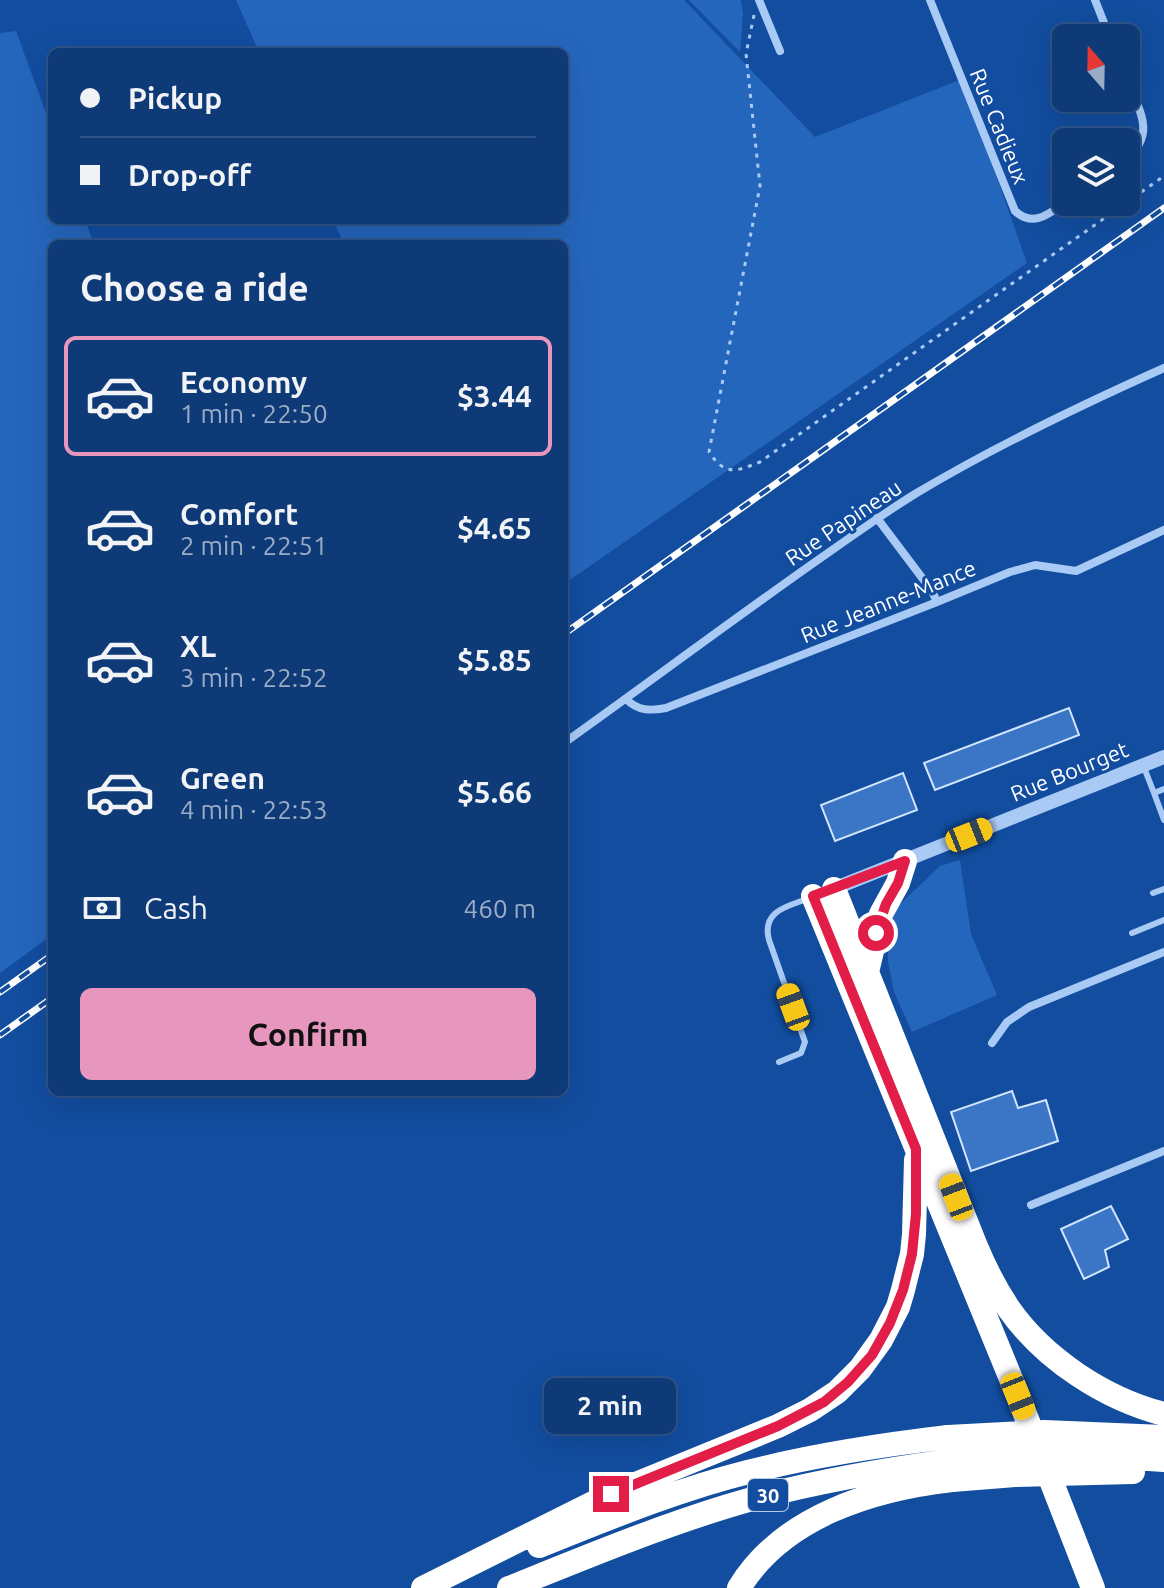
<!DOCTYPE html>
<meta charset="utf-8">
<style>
body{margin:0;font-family:Ubuntu,sans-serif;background:#17417c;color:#f1f3f6;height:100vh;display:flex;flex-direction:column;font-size:30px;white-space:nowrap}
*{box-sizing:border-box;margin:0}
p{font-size:26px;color:#9badc6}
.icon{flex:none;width:44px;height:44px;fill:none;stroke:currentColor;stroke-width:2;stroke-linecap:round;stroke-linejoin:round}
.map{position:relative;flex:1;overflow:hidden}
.panel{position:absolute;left:48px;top:240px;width:520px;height:856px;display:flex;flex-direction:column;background:#0e3a77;border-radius:12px;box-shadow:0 8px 32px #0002,0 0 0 2px #2e5489}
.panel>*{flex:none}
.top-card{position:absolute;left:48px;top:48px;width:520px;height:176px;border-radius:12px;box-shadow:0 8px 32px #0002,0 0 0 2px #2e5489;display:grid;align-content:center;height:176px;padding:0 32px;background:#0e3a77}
.needle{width:52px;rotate:340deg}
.buttons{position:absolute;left:1052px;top:24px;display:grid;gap:16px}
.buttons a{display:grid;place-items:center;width:88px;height:88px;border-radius:12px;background:#0e3a77;box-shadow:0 8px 32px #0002,0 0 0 2px #2e5489;font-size:40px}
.end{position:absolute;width:36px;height:36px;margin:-18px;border:10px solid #e11d48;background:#fff;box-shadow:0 0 0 4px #fff}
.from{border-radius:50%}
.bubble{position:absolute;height:56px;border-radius:12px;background:#0e3a77;box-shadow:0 8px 32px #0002,0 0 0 2px #2e5489;font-size:26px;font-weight:600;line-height:56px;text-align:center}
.car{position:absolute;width:24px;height:48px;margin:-24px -12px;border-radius:10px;box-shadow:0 0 6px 2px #0007;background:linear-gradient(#f5c518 24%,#345 0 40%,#f5c518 0 76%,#345 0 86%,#f5c518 0)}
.top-card b{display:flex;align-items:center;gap:28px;height:76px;font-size:30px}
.top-card b+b{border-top:2px solid #2e5489}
.top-card i{width:20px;height:20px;background:#f1f3f6}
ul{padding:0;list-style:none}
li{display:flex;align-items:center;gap:24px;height:120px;margin:0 16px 12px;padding:0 16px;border:4px solid transparent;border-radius:12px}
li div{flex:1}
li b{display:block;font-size:30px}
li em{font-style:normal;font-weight:600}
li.active{border-color:#e797bd}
li>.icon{width:72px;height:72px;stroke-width:1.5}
h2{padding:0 32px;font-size:36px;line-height:96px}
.pay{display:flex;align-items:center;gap:20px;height:88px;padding:0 32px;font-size:30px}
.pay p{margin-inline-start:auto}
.button{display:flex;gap:16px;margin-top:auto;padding:16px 32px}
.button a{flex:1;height:92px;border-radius:12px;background:#e797bd;color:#111;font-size:32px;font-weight:600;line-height:92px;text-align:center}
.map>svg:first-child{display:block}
.green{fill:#2566bd}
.building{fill:#3b76c6;stroke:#d2e5fe;stroke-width:2}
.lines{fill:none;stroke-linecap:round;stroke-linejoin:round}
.path{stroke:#a9caf5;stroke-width:3;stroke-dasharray:4 6;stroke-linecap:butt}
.service{stroke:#a9caf5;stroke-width:6}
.minor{stroke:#a9caf5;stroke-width:8}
.tertiary{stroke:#a9caf5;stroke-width:14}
.motorway{stroke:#fff;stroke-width:24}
.rail-casing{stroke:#fff;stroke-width:7}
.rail{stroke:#124d9f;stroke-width:4;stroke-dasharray:12;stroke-linecap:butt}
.motorway-bridge{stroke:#fff;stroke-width:24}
.route{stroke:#e11d48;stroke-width:10}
.labels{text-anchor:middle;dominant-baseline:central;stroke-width:6;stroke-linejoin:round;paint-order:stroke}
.shield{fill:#124d9f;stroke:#b8cae2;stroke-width:2}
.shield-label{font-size:20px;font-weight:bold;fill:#fff}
.street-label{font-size:22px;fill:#fff;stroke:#124d9f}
</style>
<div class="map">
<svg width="1164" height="1588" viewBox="0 0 1164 1588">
<rect width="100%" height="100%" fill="#124d9f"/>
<path class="green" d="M 236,0 L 684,0 L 815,137 L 962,79 L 1027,263 L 564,584 L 564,244 L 344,244 L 333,220 L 564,220 L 564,52 L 259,52 Z
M 689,0 L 741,0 L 743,14 L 740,52 Z
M 16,31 L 52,129 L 52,220 L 85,220 L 94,244 L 52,244 L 52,935 L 0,973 L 0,33 Z
M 960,860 L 971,934 L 997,995 L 912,1032 L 894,992 L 888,962 L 888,933 L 896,908 L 940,866 Z"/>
<path class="building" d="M 1069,708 L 1079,735 L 935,790 L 924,763 Z
M 903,773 L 917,810 L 835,841 L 821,805 Z
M 1012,1091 L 1018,1108 L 1046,1100 L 1058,1141 L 971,1171 L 951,1112 Z
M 1111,1206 L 1128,1239 L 1105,1250 L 1109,1267 L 1084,1279 L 1061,1229 Z"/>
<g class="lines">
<path class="path" d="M 754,15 L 746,54 L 760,186 L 709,452 C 725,476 735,472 760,462 L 1164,176"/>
<path class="service" d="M 1143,765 L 1154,793 L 1164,789
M 1154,793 L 1164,820
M 1153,893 L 1164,889
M 1132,933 L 1164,920
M 779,1062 L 801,1053 L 805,1042 L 769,940 C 761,910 789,906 810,898"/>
<path class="minor" d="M 759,0 L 780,51
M 930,0 L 1015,211 C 1033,228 1049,214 1066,202
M 1095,0 L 1110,38
M 1126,78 C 1138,109 1158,133 1126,159
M 877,518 L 932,591 L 937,602
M 626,699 C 638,711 650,711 666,708 L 937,602 L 1010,572 L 1035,565 L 1076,571 L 1164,530
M 564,743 C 648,683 731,621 815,562 C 848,539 881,515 915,494 C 995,446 1079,406 1164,368
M 992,1043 L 1007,1022 L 1029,1007 L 1164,952
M 1031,1205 L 1164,1151"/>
<path class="tertiary" d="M 828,891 L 1164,757"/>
<path class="motorway" d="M 834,889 L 975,1244 C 984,1266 995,1288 1009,1309 C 1044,1359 1105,1399 1164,1414
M 813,896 L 1018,1396 L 1093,1588
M 867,972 L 881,914 L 898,883 L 905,861
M 539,1546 C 607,1519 676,1490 748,1472 C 814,1455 880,1445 948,1437
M 423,1588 L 611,1494 L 778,1426 L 810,1410 L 837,1392 L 860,1369 L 881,1340 L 898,1307 L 903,1290 L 912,1254 L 914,1234 L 916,1160
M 509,1588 C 581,1559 653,1529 728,1506 C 800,1484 875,1471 950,1461
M 739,1588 C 783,1516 873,1489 952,1480"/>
<g class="rail-casing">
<path id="rail" d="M 564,634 L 1164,208
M 0,992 L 52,955
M 0,1035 L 52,998"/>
</g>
<use href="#rail" class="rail"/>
<path class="motorway-bridge" d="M 948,1437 L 1044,1432 L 1164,1437
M 950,1461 C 1022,1454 1092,1454 1164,1460
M 952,1480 L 1015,1475 L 1133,1472"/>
</g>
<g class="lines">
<path class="route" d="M 611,1494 L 778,1426 L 824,1402 L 848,1382 L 872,1355 L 890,1323 L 903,1290 L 912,1254 L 916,1214 L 916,1149 L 813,896 L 905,861 L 898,883 L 886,904 L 876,933"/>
</g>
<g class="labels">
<rect class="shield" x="748" y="1479" width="40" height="32" rx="6"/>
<g class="shield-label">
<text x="768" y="1495">30</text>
</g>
<g class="street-label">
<text transform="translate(1000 126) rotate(68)">Rue Cadieux</text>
<text transform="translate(843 522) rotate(-34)">Rue Papineau</text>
<text transform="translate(888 601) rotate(-22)">Rue Jeanne-Mance</text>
<text transform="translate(1069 771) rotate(-22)">Rue Bourget</text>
</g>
</g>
</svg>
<div class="buttons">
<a><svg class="needle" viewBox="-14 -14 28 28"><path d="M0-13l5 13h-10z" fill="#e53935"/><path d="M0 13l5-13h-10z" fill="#9badc6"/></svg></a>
<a><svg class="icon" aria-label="layers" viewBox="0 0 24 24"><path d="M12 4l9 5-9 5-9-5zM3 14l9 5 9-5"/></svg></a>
</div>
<i class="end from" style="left:876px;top:933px"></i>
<i class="end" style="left:611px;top:1494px"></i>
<div class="bubble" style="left:544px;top:1378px;width:132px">2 min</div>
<i class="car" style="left:969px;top:835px;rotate:68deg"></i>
<i class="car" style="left:793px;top:1007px;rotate:340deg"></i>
<i class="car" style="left:956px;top:1197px;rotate:339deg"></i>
<i class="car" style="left:1018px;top:1396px;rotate:158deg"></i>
<div class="top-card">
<b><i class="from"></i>Pickup</b>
<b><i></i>Drop-off</b>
</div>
<section class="panel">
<h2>Choose a ride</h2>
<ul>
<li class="active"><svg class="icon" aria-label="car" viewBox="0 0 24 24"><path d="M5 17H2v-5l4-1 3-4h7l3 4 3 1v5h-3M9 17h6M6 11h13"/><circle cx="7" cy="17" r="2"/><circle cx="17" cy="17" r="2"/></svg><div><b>Economy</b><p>1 min · 22:50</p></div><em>$3.44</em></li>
<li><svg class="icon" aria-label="car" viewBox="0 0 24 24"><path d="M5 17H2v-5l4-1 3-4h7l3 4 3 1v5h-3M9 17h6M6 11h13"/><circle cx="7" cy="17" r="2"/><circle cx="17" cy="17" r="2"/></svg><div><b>Comfort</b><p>2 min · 22:51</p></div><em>$4.65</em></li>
<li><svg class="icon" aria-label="car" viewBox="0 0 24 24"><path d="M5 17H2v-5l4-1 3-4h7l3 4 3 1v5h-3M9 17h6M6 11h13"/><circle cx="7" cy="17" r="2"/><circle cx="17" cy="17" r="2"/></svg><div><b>XL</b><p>3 min · 22:52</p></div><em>$5.85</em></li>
<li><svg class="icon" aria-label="car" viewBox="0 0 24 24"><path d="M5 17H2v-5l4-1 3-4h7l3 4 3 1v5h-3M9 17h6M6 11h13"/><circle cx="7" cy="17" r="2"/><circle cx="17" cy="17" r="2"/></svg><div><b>Green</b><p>4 min · 22:53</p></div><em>$5.66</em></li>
</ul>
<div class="pay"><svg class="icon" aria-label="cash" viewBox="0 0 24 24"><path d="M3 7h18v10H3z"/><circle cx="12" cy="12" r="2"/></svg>Cash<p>460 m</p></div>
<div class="button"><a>Confirm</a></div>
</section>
</div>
